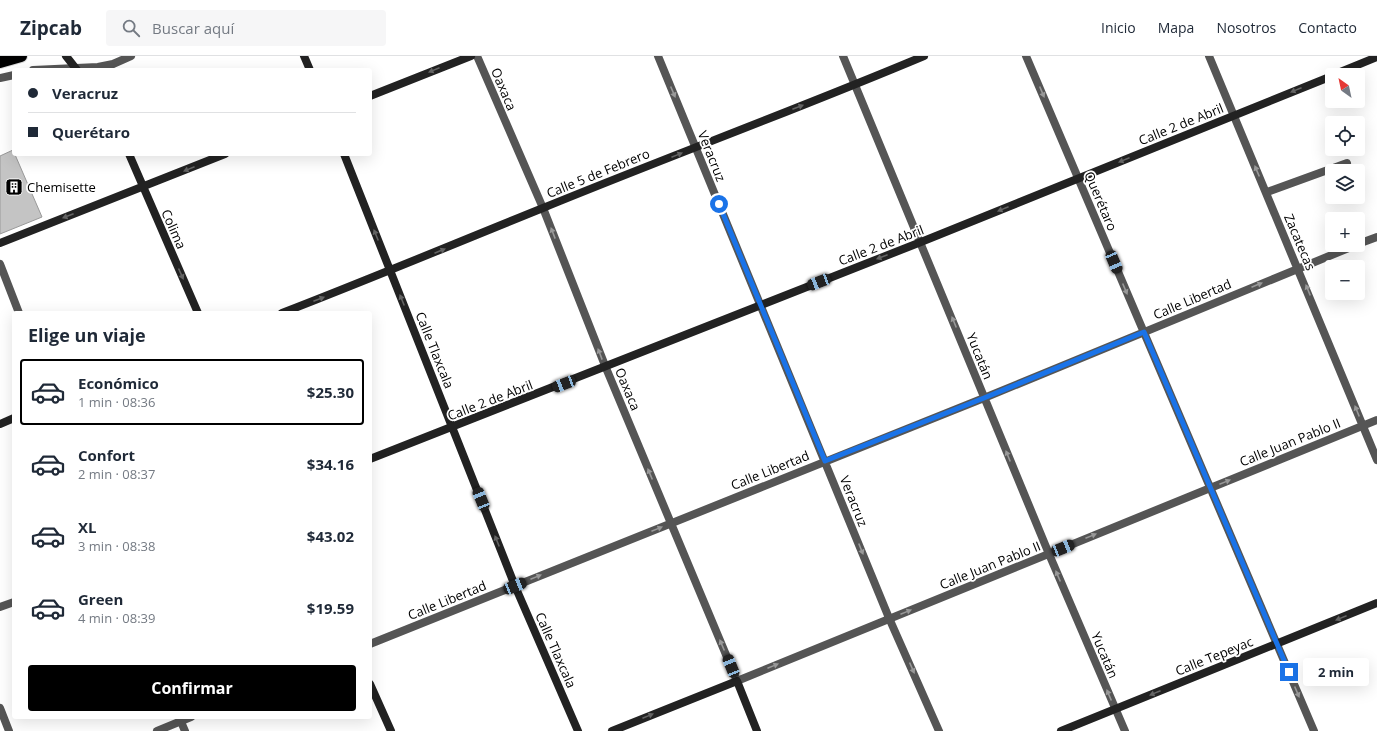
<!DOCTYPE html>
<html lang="es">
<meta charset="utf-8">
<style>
body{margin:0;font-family:"Open Sans",sans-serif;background:#f6f6f7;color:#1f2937;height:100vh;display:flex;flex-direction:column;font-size:15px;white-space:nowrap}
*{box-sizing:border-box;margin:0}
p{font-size:13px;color:#747a83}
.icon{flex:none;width:22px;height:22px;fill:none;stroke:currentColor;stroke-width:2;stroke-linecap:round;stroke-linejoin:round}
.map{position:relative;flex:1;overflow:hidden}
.drawer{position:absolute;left:12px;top:255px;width:360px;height:408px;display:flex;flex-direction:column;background:#fff;border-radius:4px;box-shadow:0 4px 16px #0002}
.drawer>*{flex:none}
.top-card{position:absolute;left:12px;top:12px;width:360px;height:88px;border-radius:4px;box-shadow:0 4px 16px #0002;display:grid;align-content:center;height:88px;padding:0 16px;background:#fff}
.needle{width:26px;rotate:327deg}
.controls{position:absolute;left:1325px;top:12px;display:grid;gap:8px}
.controls a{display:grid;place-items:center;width:40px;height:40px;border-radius:4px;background:#fff;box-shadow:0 4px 16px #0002;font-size:20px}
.end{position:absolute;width:18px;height:18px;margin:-9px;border:5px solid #1a73e8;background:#fff;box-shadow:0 0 0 2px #fff}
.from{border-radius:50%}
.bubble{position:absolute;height:28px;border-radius:4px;background:#fff;box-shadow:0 4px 16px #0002;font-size:13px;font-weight:700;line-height:28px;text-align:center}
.car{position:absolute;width:12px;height:24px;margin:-12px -6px;border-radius:5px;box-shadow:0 0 3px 1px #0007;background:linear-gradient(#222 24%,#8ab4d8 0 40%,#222 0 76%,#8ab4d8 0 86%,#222 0)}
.top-card b{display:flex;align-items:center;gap:14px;height:38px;font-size:15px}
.top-card b+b{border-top:1px solid #e0e1e3}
.top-card i{width:10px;height:10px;background:#1f2937}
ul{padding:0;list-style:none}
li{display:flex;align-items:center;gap:12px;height:66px;margin:0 8px 6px;padding:0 8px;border:2px solid transparent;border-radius:4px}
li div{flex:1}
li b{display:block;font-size:15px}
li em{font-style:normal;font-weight:700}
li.active{border-color:#000}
li>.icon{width:36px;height:36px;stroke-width:1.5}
h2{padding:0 16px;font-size:18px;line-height:48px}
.primary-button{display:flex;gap:8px;margin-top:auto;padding:8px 16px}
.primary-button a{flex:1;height:46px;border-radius:4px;background:#000;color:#fff;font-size:16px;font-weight:700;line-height:46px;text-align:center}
header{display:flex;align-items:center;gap:24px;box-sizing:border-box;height:56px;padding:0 20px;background:#fff;border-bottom:1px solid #e0e1e3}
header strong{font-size:19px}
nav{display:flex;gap:22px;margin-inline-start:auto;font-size:14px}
.search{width:280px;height:36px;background:#f6f6f7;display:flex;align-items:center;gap:10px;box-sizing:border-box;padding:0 14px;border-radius:4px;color:#747a83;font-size:15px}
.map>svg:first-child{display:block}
.building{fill:#c4c4c4;stroke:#999}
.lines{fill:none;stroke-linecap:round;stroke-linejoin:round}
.highway-casing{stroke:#dbdbdb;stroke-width:14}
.street{stroke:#555;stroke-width:8}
.secondary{stroke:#222;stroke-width:8}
.highway{stroke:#000;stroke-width:12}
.oneway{fill:#646464}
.oneway2{fill:#999}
.route{stroke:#1a73e8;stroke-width:5}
.labels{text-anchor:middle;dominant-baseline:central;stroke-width:3.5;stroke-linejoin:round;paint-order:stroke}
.street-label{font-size:13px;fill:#000;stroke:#fff}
.poi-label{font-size:13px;fill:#000;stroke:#fff;text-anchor:start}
</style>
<header>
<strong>Zipcab</strong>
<div class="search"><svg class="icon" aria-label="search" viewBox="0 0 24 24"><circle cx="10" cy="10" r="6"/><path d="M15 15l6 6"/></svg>Buscar aquí</div>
<nav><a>Inicio</a><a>Mapa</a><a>Nosotros</a><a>Contacto</a></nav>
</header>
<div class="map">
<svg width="1377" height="675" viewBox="0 0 1377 675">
<rect width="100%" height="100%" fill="#fff"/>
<path class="building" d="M 13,94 L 42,161 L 0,178 L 0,100 Z"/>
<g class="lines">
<g class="highway-casing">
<path id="highway" d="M 0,6 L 21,0"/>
</g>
<path class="street" d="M 477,0 L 543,152 L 606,312 L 737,625 L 1377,364
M 658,0 L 889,562 L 939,675
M 843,0 L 1049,498 L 1125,675
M 1026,0 L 1314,675
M 1209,0 L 1377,404
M 33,14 L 98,11 L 113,8 L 131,0
M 0,22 L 14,19
M 1267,136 L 1347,107
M 1358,188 L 1377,181
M 0,208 L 19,257
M 0,551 L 14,546
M 370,588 L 984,342 L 1356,189
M 0,652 L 9,675
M 179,661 L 185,675
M 157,675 L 191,661"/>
<path class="secondary" d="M 66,0 L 77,14
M 304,0 L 310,14
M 1333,19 L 1377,1
M 370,40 L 471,0
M 129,98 L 198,257
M 344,98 L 515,530 L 578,675
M 0,187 L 225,98
M 282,257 C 370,223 456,187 543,152 C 670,100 798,53 924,0
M 0,368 L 14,362
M 370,403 L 921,186 L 1332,20
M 370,628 L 391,675
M 612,675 L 737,625 L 757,675
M 1061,675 L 1377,547"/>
<use href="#highway" class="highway"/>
</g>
<defs><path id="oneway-solid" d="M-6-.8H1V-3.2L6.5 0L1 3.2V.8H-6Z"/></defs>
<g class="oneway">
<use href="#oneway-solid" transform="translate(434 14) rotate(158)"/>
<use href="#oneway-solid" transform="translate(1296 34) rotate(158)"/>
<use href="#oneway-solid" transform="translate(798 51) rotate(-21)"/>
<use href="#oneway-solid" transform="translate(677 99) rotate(-22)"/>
<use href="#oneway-solid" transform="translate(1124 104) rotate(158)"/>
<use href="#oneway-solid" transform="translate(189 113) rotate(158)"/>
<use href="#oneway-solid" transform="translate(1003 153) rotate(158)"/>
<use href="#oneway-solid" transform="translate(68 160) rotate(159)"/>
<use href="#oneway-solid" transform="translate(376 179) rotate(-112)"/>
<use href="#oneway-solid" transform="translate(440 195) rotate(-23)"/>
<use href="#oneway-solid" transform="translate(882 201) rotate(159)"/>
<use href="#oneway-solid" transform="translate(181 218) rotate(66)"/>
<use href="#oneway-solid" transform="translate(319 243) rotate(-21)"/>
<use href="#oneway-solid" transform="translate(402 244) rotate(-112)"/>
<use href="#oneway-solid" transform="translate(497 485) rotate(-112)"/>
<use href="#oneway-solid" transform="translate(1341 562) rotate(158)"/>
<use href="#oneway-solid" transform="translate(1155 637) rotate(158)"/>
<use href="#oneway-solid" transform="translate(648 660) rotate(-22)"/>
</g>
<g class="oneway2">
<use href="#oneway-solid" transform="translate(673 36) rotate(67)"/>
<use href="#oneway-solid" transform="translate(1042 36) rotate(67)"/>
<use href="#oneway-solid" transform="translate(1257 115) rotate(-113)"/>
<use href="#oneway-solid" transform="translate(553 177) rotate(-111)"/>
<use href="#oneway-solid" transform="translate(1257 229) rotate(-23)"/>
<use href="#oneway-solid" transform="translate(1125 233) rotate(67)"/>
<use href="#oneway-solid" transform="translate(1308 234) rotate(-112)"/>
<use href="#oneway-solid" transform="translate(954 266) rotate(-112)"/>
<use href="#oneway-solid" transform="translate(600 298) rotate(-111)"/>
<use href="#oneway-solid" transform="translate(1357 355) rotate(-112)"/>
<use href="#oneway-solid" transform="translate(1008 400) rotate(-112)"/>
<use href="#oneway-solid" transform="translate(650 418) rotate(-113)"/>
<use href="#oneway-solid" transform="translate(1225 426) rotate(-22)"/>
<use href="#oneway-solid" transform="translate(657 473) rotate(-22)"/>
<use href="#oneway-solid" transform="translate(1091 480) rotate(-22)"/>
<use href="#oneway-solid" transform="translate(861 493) rotate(68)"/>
<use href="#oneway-solid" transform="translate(1058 520) rotate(-113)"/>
<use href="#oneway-solid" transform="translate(536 521) rotate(-22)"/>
<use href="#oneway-solid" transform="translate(906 556) rotate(-22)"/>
<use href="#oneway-solid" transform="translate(722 589) rotate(-113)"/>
<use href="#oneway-solid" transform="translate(773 610) rotate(-22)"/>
<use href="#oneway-solid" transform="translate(912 612) rotate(66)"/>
<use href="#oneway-solid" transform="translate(1297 636) rotate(67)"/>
<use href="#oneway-solid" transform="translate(1109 639) rotate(-113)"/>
</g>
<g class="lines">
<path class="route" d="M 719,148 L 825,405 L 984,342 L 1144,276 L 1289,616"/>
</g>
<defs>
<g id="building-square" transform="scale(0.9)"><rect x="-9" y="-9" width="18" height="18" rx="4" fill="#000" stroke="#fff"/><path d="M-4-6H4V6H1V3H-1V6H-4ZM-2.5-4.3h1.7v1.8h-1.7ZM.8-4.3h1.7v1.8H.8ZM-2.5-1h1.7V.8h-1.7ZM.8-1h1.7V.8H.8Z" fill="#fff"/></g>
</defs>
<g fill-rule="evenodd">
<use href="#building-square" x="14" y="131"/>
</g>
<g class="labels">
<g class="street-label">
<text transform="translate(504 33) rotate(67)">Oaxaca</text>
<text transform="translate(1181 68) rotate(-22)">Calle 2 de Abril</text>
<text transform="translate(712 100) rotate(68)">Veracruz</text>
<text transform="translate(598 117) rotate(-22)">Calle 5 de Febrero</text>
<text transform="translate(1101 145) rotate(67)">Querétaro</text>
<text transform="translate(174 173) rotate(66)">Colima</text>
<text transform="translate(1300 186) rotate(67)">Zacatecas</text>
<text transform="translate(881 189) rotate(-21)">Calle 2 de Abril</text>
<text transform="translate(1192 243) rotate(-23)">Calle Libertad</text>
<text transform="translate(435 294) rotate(68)">Calle Tlaxcala</text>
<text transform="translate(980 300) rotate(68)">Yucatán</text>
<text transform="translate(628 333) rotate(67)">Oaxaca</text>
<text transform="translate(490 344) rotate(-21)">Calle 2 de Abril</text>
<text transform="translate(1290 386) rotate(-22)">Calle Juan Pablo II</text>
<text transform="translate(770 414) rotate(-22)">Calle Libertad</text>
<text transform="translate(854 445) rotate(68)">Veracruz</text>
<text transform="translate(990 509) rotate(-22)">Calle Juan Pablo II</text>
<text transform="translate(447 544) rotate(-22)">Calle Libertad</text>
<text transform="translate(556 594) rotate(66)">Calle Tlaxcala</text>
<text transform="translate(1105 599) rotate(67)">Yucatán</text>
<text transform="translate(1214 600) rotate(-22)">Calle Tepeyac</text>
</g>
<g class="poi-label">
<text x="27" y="131">Chemisette</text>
</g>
</g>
</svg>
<div class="controls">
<a><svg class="needle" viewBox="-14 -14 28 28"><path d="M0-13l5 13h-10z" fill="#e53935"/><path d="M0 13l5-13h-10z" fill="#747a83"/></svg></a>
<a><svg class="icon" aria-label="locate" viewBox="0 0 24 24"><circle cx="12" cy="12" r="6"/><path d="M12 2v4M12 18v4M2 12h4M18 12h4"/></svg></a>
<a><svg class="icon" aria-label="layers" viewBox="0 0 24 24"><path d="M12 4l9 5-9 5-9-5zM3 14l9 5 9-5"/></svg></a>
<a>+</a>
<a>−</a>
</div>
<i class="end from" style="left:719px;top:148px"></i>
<i class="end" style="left:1289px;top:616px"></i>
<div class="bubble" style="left:1303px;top:602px;width:66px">2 min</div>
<i class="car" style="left:1114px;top:206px;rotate:157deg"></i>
<i class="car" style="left:819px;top:226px;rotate:249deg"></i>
<i class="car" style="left:564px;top:328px;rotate:249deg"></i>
<i class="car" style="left:481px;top:443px;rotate:338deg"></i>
<i class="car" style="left:1063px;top:492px;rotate:68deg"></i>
<i class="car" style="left:515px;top:530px;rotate:68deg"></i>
<i class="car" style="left:731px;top:610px;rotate:338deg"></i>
<div class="top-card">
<b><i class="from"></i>Veracruz</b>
<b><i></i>Querétaro</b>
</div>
<section class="drawer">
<h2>Elige un viaje</h2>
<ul>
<li class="active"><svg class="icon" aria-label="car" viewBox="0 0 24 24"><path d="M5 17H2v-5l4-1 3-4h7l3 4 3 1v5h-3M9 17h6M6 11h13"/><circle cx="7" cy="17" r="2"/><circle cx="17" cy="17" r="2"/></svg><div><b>Económico</b><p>1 min · 08:36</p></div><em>$25.30</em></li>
<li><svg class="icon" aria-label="car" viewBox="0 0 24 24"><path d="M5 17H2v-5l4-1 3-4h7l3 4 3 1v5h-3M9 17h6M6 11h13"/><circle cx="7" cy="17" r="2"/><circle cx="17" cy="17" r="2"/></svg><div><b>Confort</b><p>2 min · 08:37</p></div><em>$34.16</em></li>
<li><svg class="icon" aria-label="car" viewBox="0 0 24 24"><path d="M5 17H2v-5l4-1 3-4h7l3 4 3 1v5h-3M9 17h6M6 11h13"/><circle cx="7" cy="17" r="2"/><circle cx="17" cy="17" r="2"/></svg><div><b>XL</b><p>3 min · 08:38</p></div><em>$43.02</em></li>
<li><svg class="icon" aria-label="car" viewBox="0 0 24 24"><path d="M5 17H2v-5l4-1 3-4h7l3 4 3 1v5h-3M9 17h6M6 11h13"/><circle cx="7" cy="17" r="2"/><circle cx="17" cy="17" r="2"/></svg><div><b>Green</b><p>4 min · 08:39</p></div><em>$19.59</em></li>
</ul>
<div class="primary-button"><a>Confirmar</a></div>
</section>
</div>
